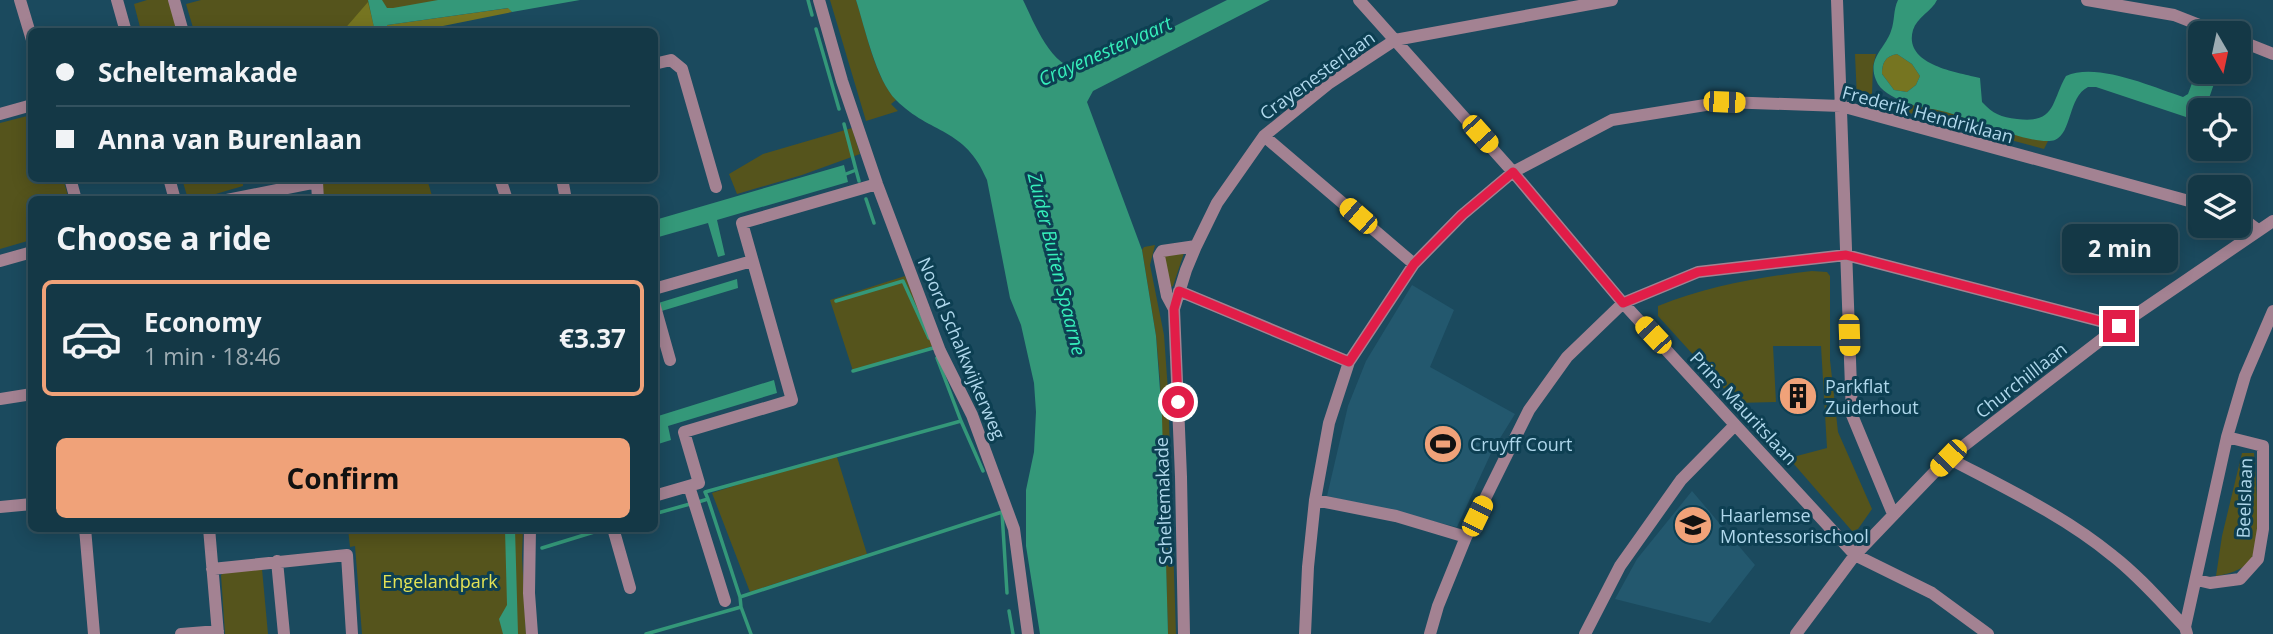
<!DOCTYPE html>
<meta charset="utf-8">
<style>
body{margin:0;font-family:"Open Sans",sans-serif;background:#1d3f4d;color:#f1f3f6;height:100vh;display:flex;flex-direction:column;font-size:26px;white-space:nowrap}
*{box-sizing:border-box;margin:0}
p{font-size:23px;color:#9dacb3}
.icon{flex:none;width:38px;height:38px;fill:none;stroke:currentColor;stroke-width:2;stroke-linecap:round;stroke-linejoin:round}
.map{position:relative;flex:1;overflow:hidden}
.sheet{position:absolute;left:28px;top:196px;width:630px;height:336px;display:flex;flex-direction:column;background:#143846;border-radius:10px;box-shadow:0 4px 18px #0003,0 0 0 2px #33525f}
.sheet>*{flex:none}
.guide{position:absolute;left:28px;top:28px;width:630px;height:154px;border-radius:10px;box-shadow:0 4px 18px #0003,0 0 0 2px #33525f;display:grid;align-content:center;height:154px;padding:0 28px;background:#143846}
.needle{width:46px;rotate:171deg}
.buttons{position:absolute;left:2188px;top:21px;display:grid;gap:14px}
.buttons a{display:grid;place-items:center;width:63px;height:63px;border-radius:10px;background:#143846;box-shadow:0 4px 18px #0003,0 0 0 2px #33525f;font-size:35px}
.end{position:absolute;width:32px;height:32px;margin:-16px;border:9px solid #e11d48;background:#fff;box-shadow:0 0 0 4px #fff}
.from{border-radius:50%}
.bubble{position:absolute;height:49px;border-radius:10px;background:#143846;box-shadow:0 4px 18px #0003,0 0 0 2px #33525f;font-size:23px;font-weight:700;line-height:49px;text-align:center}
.car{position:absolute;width:21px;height:42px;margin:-21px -10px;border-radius:9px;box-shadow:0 0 5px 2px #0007;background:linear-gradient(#f5c518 24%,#345 0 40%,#f5c518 0 76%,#345 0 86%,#f5c518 0)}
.guide b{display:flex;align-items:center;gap:24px;height:66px;font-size:26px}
.guide b+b{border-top:2px solid #33525f}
.guide i{width:18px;height:18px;background:#f1f3f6}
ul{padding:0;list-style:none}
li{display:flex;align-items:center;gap:21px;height:116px;margin:0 14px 10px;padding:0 14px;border:4px solid transparent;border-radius:10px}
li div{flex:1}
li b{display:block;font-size:26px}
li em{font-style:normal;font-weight:700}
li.current{border-color:#f0a279}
li>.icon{width:63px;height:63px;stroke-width:1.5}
h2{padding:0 28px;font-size:32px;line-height:84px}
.primary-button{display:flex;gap:14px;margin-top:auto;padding:14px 28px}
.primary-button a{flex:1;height:80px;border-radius:10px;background:#f0a279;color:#111;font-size:28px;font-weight:700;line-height:80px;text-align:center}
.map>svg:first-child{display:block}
.built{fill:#23586e}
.green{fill:#55541c}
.forest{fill:#767521}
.water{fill:#349879;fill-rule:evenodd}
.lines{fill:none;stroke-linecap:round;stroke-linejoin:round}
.stream{stroke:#349879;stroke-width:3.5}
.minor{stroke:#a38292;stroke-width:12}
.route{stroke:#e11d48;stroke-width:9}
.labels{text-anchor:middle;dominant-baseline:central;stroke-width:6;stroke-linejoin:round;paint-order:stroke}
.street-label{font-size:18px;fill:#b0d8ec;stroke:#0d3f52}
.poi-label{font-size:18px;fill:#b0d8ec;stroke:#0d3f52;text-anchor:start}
.park-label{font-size:18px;fill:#e4e355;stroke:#0d3f52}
.water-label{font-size:19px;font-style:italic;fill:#36efbb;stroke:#0d3f52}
</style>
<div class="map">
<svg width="2273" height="634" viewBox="0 0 2273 634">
<rect width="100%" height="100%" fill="#1b4a5e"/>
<path class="built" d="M 1412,285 L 1454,310 L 1430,367 L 1515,414 L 1492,451 L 1457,527 L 1327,496 L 1348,406 L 1366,361 Z
M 1692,491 L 1755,565 L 1710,623 L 1615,599 L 1637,559 Z"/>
<path class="green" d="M 147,0 L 170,0 L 179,31 L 141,31 L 134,4 Z
M 201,0 L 452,0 L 383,11 L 387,32 L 194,31 L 186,4 Z
M 830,0 L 856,0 C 867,32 873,74 896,100 L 891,104 L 898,111 L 866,121 Z
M 1855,54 L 1876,54 L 1873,66 L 1872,95 L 1941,110 L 2026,137 L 2048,141 L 2044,149 L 1857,99 Z
M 31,115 L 32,178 L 63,179 L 69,199 L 32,200 L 31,240 L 0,249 L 0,123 Z
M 852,128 L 860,154 L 802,175 L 737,194 L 729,174 L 763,154 Z
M 182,179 L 280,179 L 243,183 L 243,186 L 195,200 L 188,199 Z
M 322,179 L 427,179 L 433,199 L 324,199 Z
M 1155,245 L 1150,265 L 1164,335 L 1168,391 L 1176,634 L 1168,634 L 1160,380 L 1156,336 L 1142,250 L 1144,247 Z
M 1184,253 L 1173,286 L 1171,287 L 1163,256 Z
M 1812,271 L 1827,272 L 1830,276 L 1830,360 L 1838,432 L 1872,509 L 1858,529 L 1852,531 L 1793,463 L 1793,457 L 1827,448 L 1821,346 L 1773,346 L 1776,402 L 1737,403 L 1658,316 L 1658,306 C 1708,286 1759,277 1812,271 Z
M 905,276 L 936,345 L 853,371 L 830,300 Z
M 1440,430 L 1454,436 L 1445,458 L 1431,452 Z
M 2242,453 L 2254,453 C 2255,475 2263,545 2250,561 C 2241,571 2228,574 2216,576 L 2222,536 Z
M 837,457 L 867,554 L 750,592 L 712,493 L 804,463 Z
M 348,529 L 523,529 L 522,556 L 526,634 L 362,634 L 355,546 L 350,547 Z
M 262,569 L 268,634 L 225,634 L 221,575 L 225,572 Z"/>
<path class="forest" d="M 368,2 L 375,31 L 342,32 Z
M 509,8 L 512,12 L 418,31 L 388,31 L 387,25 Z
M 1897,54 L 1912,64 L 1920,76 L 1916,85 L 1907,92 L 1894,90 L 1882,74 C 1882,63 1885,56 1897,54 Z"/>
<path class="water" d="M 368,0 L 382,0 L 387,8 L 393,8 L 438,0 L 580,0 L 512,12 L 508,8 L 387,25 L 388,31 L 375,32 Z
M 856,0 L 1023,0 C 1036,26 1056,83 1095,66 L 1227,0 L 1270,0 L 1093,91 L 1087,102 L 1142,250 L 1156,336 L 1162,417 L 1168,634 L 1040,634 L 1026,546 L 1026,490 L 1034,452 L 1036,412 L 1034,383 L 1021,325 L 1010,298 L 987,180 C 965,127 931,135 896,100 C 876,80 865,28 856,0 Z
M 1898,0 L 1937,0 C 1932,11 1917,17 1913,30 C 1903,65 1957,72 1980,78 L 1982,102 C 1993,114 2001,117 2017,119 C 2056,124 2051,102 2066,76 C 2097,62 2152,87 2183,97 L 2188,94 L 2198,67 L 2200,67 L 2200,72 L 2215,72 L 2217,75 L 2205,110 L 2200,110 L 2200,120 L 2198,121 L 2096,87 L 2088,87 C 2068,97 2072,133 2055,140 C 2035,147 1968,118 1946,112 C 1932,108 1917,108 1904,102 C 1893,97 1880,91 1876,80 C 1867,58 1885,49 1891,31 C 1895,21 1893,10 1898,0 ZM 1897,54 L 1912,64 L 1920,76 L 1916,85 L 1907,92 L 1894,90 L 1882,74 C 1882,63 1885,56 1897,54 Z
M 844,165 L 848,182 L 717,220 L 725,255 L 718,257 L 708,223 L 655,238 L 655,220 Z
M 737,279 L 738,288 L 655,313 L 655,304 Z
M 774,380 L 777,393 L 668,426 L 671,440 L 655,445 L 655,417 Z
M 505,529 L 515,529 L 518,634 L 503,634 L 499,619 L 507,605 Z"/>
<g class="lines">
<path class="stream" d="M 808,0 L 812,15
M 816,29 L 839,109
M 844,124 L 856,170
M 846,174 L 856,170 L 859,181
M 866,199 L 874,223
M 836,301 L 903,281 L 929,338
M 937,358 L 961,421
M 853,371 L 933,348
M 708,499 L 705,492 L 961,421 L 983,471
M 698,502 L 708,499 L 740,597
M 654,514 L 690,504
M 542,548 L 607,528
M 741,607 L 751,634
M 1009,611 L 1013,634
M 646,634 L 741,607 L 740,597 L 1002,512 L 1007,593"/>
<path class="minor" d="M 20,0 L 32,40
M 117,0 L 126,32
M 174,0 L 183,32
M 819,0 L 842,81 L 877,184 L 940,351 L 972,415 L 1014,529 L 1028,634
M 1359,0 L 1513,172 L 1623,303 L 1855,555 L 1932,593 L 1988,634
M 1837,0 L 1852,415 L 1893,514
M 2087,0 L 2174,15 L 2220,33
M 2238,40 L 2273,54
M 654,64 L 671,60 L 682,69 L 716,187
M 0,114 L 32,105
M 1264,136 L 1414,264
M 70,178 L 76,200
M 169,178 L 175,200
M 500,178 L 507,200
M 562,178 L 566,200
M 227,200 L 317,182 L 318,200
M 2238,215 L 2258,230
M 0,261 L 32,252
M 654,289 L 752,261
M 1179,291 L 1349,362
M 654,303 L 670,360
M 1174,309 L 1167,296 L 1159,256 L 1162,251 L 1196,246 L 1217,203 L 1264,136 L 1328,84 L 1395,40 L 1612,0
M 0,399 L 32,394
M 1948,458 C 2005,488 2063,515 2113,556 C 2140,577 2162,603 2185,627 L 2187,634
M 689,486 L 725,601
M 654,496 L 699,483 L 684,432 L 792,400 L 742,223 L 877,184
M 1315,500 L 1396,516 L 1466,537
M 0,507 L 32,504
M 85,528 L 94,634
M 209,528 L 218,634
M 530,528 L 529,593 L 532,634
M 613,528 L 630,588
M 277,561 L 284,634
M 212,569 L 347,555 L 352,634
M 2197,580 L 2210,583 L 2240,579 L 2258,559 L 2263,529 L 2263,446 L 2227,437
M 2185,627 L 2227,437 L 2245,376 L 2273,311
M 181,634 L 218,631
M 1184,634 L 1181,477 L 1174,309 L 1186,270 L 1196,246
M 1305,634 L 1308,567 L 1315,500 L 1329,423 L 1349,362 L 1414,264 L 1462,215 L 1513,172 L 1612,120 L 1724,102 L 1841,106 L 2200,204
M 1430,634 L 1438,606 L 1466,537 L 1529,410 L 1567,357 L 1623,303 L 1698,272 L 1846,255 L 2119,326
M 1585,634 L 1620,566 L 1681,480 L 1735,425
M 1796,634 L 1855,555 L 1948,458 L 2119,326 L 2273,221"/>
</g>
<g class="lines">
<path class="route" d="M 1178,402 L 1174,309 L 1179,291 L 1349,362 L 1414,264 L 1462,215 L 1513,172 L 1623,303 L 1698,272 L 1846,255 L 2119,326"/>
</g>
<defs>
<g id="building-disc" transform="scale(2.0125)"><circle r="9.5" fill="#f0a279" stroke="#0d3f52"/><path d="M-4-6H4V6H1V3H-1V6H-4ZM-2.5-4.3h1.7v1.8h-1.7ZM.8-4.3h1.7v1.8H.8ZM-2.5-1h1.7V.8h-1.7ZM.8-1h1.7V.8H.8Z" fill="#111"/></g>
<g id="stadium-disc" transform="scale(2.0125)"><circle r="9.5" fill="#f0a279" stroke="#0d3f52"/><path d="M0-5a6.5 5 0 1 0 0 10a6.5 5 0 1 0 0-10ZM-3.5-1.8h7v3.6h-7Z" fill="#111"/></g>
<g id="school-disc" transform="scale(2.0125)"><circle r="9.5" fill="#f0a279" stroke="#0d3f52"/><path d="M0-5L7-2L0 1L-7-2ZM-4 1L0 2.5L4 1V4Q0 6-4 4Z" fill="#111"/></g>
</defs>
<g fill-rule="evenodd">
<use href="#building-disc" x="1798" y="396"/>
<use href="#stadium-disc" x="1443" y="444"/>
<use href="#school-disc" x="1693" y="525"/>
</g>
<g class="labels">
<g class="street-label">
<text transform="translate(1317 75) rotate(-36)">Crayenesterlaan</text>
<text transform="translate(1928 114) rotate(15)">Frederik Hendriklaan</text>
<text transform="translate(962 348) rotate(67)">Noord Schalkwijkerweg</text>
<text transform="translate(2021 380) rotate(-38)">Churchilllaan</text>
<text transform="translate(1744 408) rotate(47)">Prins Mauritslaan</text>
<text transform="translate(2244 498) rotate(-88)">Beelslaan</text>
<text transform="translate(1163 501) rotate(-92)">Scheltemakade</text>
</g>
<g class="poi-label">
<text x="1825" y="386">Parkflat<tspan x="1825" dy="21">Zuiderhout</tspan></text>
<text x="1470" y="444">Cruyff Court</text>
<text x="1720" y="515">Haarlemse<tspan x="1720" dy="21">Montessorischool</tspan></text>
</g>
<g class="park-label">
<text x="440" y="581">Engelandpark</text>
</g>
<g class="water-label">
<text transform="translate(1105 51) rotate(-24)">Crayenestervaart</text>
<text transform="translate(1057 264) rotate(76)">Zuider Buiten Spaarne</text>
</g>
</g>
</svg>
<div class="buttons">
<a><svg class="needle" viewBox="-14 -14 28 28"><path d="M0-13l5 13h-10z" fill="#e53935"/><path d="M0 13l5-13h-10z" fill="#9dacb3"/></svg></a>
<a><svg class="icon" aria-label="locate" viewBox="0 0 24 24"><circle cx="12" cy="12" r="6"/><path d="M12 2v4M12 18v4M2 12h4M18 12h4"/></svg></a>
<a><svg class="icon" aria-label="layers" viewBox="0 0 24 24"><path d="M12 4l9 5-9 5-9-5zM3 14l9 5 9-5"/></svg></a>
</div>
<i class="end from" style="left:1178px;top:402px"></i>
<i class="end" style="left:2119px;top:326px"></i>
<div class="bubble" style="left:2062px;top:224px;width:116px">2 min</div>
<i class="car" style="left:1724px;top:102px;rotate:92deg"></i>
<i class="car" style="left:1480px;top:134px;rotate:138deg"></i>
<i class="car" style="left:1358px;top:216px;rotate:311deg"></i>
<i class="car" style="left:1653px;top:335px;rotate:317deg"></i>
<i class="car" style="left:1849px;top:335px;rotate:178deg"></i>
<i class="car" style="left:1948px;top:458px;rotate:224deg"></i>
<i class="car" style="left:1477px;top:516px;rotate:26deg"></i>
<div class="guide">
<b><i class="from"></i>Scheltemakade</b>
<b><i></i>Anna van Burenlaan</b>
</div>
<section class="sheet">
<h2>Choose a ride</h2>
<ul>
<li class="current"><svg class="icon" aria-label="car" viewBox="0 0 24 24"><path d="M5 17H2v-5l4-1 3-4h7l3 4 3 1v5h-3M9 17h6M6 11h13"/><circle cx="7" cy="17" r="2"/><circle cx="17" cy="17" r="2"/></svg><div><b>Economy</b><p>1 min · 18:46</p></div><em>€3.37</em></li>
</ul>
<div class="primary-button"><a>Confirm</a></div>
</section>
</div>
